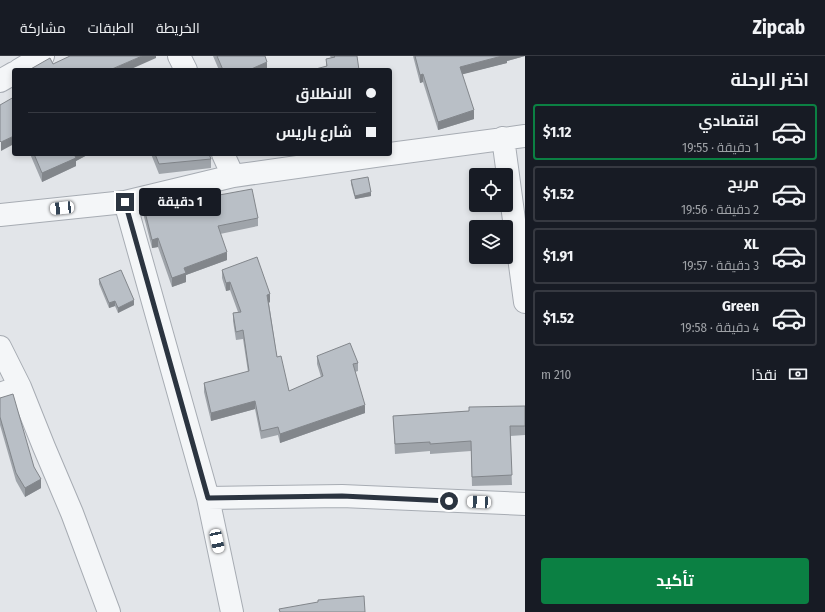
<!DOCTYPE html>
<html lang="ar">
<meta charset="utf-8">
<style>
body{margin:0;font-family:"Fira Sans Condensed",Cairo,sans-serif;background:#20242c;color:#f1f3f6;direction:rtl;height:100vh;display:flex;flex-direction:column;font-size:15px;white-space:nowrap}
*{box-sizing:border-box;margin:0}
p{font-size:13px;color:#9ea1a6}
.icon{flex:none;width:22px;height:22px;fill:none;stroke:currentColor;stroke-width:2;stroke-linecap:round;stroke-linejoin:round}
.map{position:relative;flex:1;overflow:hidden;direction:ltr}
.side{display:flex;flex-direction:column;background:#171b24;width:300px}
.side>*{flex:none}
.guide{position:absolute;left:12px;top:12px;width:380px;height:88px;border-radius:4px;box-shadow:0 2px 6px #0003;direction:rtl;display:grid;align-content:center;height:88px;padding:0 16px;background:#171b24}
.buttons{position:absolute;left:469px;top:112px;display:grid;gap:8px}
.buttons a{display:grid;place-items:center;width:44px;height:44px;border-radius:4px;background:#171b24;box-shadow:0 2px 6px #0003;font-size:20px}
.end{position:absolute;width:18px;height:18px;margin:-9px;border:5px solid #2b3440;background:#fff;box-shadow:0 0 0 2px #fff}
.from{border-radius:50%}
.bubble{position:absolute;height:28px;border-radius:4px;background:#171b24;box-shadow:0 2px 6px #0003;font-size:13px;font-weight:700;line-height:28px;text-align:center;direction:rtl}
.car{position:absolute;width:12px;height:24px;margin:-12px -6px;border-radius:5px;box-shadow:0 0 3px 1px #0007;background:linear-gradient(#fff 24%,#345 0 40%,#fff 0 76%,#345 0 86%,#fff 0)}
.guide b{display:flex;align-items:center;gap:14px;height:38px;font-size:15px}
.guide b+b{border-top:1px solid #363941}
.guide i{width:10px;height:10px;background:#f1f3f6}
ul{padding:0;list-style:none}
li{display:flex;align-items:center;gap:12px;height:56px;margin:0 8px 6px;padding:0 8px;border:2px solid #363941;border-radius:4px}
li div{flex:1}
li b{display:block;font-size:15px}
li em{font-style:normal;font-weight:700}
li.current{border-color:#0b8043}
li>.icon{width:36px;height:36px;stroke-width:1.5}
h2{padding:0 16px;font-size:18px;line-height:48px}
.pay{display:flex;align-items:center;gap:10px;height:44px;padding:0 16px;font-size:15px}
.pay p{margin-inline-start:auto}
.cta{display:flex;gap:8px;margin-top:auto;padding:8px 16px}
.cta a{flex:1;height:46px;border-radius:4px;background:#0b8043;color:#fff;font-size:16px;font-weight:700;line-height:46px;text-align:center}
header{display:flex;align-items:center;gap:24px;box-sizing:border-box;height:56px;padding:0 20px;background:#171b24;border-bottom:1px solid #363941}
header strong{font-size:19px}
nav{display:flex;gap:22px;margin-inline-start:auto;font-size:14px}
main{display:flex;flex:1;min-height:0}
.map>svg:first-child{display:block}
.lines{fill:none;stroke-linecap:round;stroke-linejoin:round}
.minor-casing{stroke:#a7acb3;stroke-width:24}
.minor{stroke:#f4f6f8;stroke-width:22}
.wall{fill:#9fa4aa}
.shaded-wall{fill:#82868b}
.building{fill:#b9bfc6;stroke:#82868b}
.route{stroke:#2b3440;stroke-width:5}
</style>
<header>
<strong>Zipcab</strong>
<nav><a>الخريطة</a><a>الطبقات</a><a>مشاركة</a></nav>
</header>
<main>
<section class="side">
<h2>اختر الرحلة</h2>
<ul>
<li class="current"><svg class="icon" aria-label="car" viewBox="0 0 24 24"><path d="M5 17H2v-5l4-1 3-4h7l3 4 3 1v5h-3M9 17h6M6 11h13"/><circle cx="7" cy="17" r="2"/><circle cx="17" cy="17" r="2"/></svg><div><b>اقتصادي</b><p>1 دقيقة · 19:55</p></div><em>$1.12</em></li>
<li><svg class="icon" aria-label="car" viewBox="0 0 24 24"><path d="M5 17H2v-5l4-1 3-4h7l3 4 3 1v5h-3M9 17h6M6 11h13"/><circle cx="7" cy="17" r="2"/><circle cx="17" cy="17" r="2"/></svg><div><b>مريح</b><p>2 دقيقة · 19:56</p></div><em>$1.52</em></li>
<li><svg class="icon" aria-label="car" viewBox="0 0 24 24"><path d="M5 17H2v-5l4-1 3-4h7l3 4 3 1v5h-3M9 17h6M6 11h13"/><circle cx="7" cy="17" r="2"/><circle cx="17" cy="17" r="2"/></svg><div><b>XL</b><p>3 دقيقة · 19:57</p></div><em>$1.91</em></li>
<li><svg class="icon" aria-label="car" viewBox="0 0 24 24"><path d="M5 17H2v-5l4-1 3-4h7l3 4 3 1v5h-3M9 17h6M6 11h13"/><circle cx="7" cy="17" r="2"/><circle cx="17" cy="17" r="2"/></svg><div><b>Green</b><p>4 دقيقة · 19:58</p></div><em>$1.52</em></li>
</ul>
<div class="pay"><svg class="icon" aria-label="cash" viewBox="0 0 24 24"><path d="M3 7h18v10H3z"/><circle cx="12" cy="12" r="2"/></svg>نقدًا<p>210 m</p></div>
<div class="cta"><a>تأكيد</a></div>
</section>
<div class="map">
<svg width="525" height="556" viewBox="0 0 525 556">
<rect width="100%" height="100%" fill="#e2e5e9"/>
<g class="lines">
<g class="minor-casing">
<path id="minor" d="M 179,0 L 186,14
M 19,14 L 43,0
M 0,25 L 14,17
M 503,82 L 525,246
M 223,98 L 233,120
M 390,98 L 525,80
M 125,146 L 208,442 L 232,556
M 0,159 L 125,146 L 233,120 L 389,98
M 0,291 L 20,331 L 44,391 L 72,457 L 109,556
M 0,338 L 20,331
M 208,442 L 342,440 L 525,448"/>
</g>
<use href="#minor" class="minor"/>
</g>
<path class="wall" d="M 213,0 L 265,0 L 267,14 L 219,14 Z
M 330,0 L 357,0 L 326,10 L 326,3 L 331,2 Z
M 413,0 L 525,0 L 507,5 L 507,7 L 462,18 L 474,63 L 438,74 L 423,26 L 420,27 Z
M 30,98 L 89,98 L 76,105 L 76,110 L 42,126 Z
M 151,98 L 209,98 L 211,103 L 211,112 L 159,118 Z
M 351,124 L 371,140 L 355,143 L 351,128 Z
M 192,144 L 258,162 L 258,170 L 220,178 L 227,204 L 186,219 L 186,226 L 172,231 L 158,191 L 152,192 L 143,157 L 143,148 L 163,147 Z
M 222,214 L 270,246 L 269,247 L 277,301 L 289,335 L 321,321 L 317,308 L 317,300 L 358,307 L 358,315 L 355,316 L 365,357 L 280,387 L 278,379 L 261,383 L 255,353 L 211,365 L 204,336 L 204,327 L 248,316 L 243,283 L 236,284 L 233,265 L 233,257 L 238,256 L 230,234 L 226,235 L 222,222 Z
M 99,223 L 134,249 L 118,257 L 115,250 L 109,252 L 99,228 Z
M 4,341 L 34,411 L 41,432 L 25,441 L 16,425 L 0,369 L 0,342 Z
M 525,350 L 525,379 L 510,380 L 512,429 L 472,430 L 471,395 L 430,398 L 430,395 L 395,398 L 393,360 L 469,355 Z"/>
<path class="shaded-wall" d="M 142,0 L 156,0 L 156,2 L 129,14 L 112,14 L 112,13 Z
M 502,0 L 525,0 L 507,5 L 507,7 L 460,19 L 460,11 Z
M 267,6 L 267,14 L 249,14 Z
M 423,18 L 423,26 L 420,27 L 420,19 Z
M 474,54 L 474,63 L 438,74 L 438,66 Z
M 14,80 L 14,88 L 1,95 L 1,86 Z
M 74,98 L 89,98 L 76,105 L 76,110 L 42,126 L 42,117 Z
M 371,136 L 371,140 L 355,143 L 355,140 Z
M 158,182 L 158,191 L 152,192 L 152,184 Z
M 227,196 L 227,204 L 186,219 L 186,226 L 172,231 L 172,222 L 184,212 Z
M 230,226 L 230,234 L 226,235 L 226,227 Z
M 270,238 L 270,246 L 267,247 L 267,239 Z
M 134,244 L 134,249 L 118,257 L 118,252 Z
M 115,245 L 115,250 L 109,252 L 109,247 Z
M 255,345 L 255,353 L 211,365 L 211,357 Z
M 365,349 L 365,357 L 280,387 L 280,378 Z
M 41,423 L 41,432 L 25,441 L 25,432 Z"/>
<path class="building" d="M 70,0 L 142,0 L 112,13 L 113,14 L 29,14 L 50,2 L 53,8 Z
M 217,0 L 265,0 L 267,6 L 249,14 L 223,14 Z
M 334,0 L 357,0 L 359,14 L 312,14 L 327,10 L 326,3 L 335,1 Z
M 415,0 L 502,0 L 460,11 L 474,54 L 438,66 L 423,18 L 420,19 Z
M 14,41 L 14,80 L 1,86 L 0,85 L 0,49 Z
M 34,98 L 74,98 L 76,102 L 42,117 Z
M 155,98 L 209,98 L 211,103 L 159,108 Z
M 368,121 L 371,136 L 355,140 L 351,124 Z
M 252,133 L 258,162 L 218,170 L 227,196 L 184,212 L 186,217 L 172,222 L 158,182 L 152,184 L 143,148 L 162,143 L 163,147 L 190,139 L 192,144 Z
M 257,201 L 270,238 L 267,239 L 277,301 L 281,300 L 289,335 L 323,320 L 317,300 L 350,287 L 358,307 L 353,308 L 365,349 L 280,378 L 278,371 L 261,375 L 255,345 L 211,357 L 204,327 L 249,315 L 243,274 L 236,276 L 233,257 L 241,256 L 230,226 L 226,227 L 222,214 Z
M 121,214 L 134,244 L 118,252 L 115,245 L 109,247 L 99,223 Z
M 13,338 L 34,411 L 41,423 L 25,432 L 16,417 L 0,361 L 0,342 Z
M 525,350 L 525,370 L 510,370 L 512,419 L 472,421 L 471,385 L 430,388 L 430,386 L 395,388 L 393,360 L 469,355 L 469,351 Z
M 364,540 L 365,556 L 280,556 L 279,553 L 318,546 L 318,544 Z"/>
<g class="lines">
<path class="route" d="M 125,146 L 208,442 L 342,440 L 449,445"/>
</g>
</svg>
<div class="buttons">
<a><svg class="icon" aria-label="locate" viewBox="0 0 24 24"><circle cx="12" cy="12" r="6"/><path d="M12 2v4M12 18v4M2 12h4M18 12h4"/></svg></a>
<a><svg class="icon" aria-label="layers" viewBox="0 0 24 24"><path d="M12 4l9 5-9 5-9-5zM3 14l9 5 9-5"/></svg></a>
</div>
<i class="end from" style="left:449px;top:445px"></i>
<i class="end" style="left:125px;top:146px"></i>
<div class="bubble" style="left:139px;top:132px;width:82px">1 دقيقة</div>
<i class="car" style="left:62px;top:152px;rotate:264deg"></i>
<i class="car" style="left:479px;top:446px;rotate:273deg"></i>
<i class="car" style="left:217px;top:485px;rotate:168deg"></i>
<div class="guide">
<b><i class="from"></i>الانطلاق</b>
<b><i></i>شارع باريس</b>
</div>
</div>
</main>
